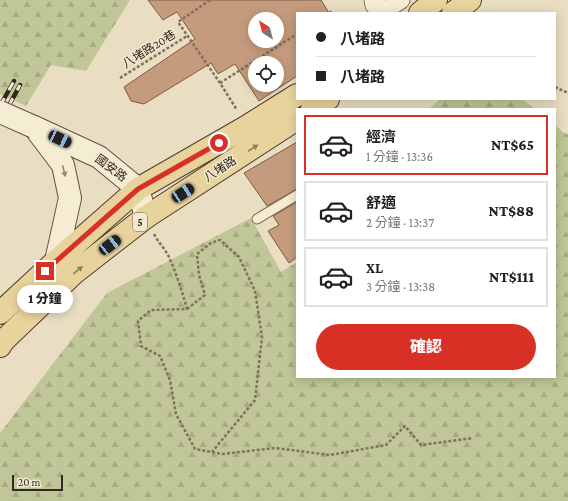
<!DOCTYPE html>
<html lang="zh-TW">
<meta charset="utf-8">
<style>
body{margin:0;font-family:"Crimson Pro","Noto Sans TC",serif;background:#f2f2f2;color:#222;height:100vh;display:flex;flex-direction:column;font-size:15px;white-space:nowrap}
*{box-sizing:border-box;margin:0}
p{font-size:13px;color:#767676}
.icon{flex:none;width:22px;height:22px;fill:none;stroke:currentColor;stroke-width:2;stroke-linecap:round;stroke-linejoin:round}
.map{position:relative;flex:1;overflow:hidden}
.drawer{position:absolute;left:296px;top:108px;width:260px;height:270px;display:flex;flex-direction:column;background:#fff;border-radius:0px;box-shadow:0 2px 10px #0003}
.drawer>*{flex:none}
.top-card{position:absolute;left:296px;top:12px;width:260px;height:88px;border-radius:0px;box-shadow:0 2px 10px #0003;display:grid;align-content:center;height:88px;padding:0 20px;background:#fff}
.needle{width:26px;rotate:324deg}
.controls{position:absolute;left:248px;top:12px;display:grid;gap:8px}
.controls a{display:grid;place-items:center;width:36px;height:36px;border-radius:50%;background:#fff;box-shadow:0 2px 10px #0003;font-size:20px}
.scale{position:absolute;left:12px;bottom:10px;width:51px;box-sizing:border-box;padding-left:4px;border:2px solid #33281e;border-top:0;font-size:11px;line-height:14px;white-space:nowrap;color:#33281e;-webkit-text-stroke:3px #f1e9d1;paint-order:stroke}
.end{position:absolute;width:18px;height:18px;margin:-9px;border:5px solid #d93025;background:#fff;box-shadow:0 0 0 2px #fff}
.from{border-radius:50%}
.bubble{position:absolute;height:28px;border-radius:14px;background:#fff;box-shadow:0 2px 10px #0003;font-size:13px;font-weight:800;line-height:28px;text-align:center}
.car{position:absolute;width:12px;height:24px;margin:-12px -6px;border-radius:5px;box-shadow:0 0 3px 1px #0007;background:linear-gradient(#222 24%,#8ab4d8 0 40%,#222 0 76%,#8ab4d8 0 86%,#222 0)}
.top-card b{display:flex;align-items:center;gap:14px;height:38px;font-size:15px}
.top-card b+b{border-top:1px solid #e0e0e0}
.top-card i{width:10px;height:10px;background:#222}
ul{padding:7px 0 0;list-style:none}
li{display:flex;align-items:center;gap:12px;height:60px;margin:0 8px 6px;padding:0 12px;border:2px solid #e0e0e0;border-radius:0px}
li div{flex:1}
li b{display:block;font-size:15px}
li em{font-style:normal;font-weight:800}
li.on{border-color:#d93025}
li>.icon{width:36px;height:36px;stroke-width:1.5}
.cta{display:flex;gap:8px;margin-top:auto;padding:8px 20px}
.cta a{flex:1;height:46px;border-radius:24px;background:#d93025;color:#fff;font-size:16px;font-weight:800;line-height:46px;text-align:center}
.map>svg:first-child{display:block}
.forest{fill:url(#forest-firs)}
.building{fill:#c49b7c;stroke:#7e5b43;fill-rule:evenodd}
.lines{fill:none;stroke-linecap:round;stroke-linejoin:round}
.lane-casing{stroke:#81705b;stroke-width:11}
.street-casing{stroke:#81705b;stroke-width:19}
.secondary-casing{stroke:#63513e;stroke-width:24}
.primary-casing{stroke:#4f3f2f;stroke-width:24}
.path{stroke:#81705b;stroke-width:2.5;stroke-dasharray:3 2;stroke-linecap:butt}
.lane{stroke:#f5ecd4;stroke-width:9}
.street{stroke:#f5ecd4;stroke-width:17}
.secondary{stroke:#f5ecd4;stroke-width:22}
.primary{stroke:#e9d39d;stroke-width:22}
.rail-casing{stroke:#33281e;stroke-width:4.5}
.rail{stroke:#f1e9d1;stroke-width:3;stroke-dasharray:9;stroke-linecap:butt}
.secondary-bridge-casing{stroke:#63513e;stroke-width:24;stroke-linecap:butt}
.secondary-bridge{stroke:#f5ecd4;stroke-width:22}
.oneway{fill:#8e7e5e}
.oneway2{fill:#948a79}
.route{stroke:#d93025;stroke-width:5}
.labels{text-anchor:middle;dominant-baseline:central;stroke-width:3;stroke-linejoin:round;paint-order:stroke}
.shield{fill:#f1e9d1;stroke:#6c6254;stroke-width:1}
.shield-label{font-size:11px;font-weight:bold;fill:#33281e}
.street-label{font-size:12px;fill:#33281e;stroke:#f1e9d1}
</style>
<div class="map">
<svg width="568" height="501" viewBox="0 0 568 501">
<defs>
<pattern id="forest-firs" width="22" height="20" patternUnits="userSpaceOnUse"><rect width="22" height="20" fill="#c0c697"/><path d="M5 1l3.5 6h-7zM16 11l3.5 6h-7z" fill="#a5aa82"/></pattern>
</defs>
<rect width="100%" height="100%" fill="#e9dec2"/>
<path class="forest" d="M 0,0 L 130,0 L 86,71 L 51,65 L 26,106 L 0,94 Z
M 440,99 L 522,99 L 535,109 L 431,109 L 430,108 Z
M 555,125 L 564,133 L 568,134 L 568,501 L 0,501 L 0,433 L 107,293 L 251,218 L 281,272 L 297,262 L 297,377 L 555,377 Z"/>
<path class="building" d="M 148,0 L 321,0 L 329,13 L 297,13 L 297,76 L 259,101 L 235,64 L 218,74 L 211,63 L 144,104 L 131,101 L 124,87 L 195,39 L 177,12 L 163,20 ZM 255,19 L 277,19 L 277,41 L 255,41 ZM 255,63 L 277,63 L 277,85 L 255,85 Z
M 297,142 L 297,189 L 267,206 L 244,173 Z
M 297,202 L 297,257 L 289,263 L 268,231 L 279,225 L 273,216 Z"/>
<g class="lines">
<g class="lane-casing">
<path id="lane" d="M 257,219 L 297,195"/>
</g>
<g class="street-casing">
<path id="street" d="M 373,0 L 374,5 L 386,10 L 401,0"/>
</g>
<g class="secondary-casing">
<path id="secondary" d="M 34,127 L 99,157 L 138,189 L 146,217
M 35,128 L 63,165 L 70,198 L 56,261"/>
</g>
<g class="primary-casing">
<path id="primary" d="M 420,13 L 436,0
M 453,13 L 470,0
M 312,109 L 328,99
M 0,313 L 56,261 L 138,189 L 246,127 L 297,95
M 0,346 L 3,341 L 74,273 L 146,217 L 297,119"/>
</g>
<path class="path" d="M 210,0 L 178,22 L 220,83 L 237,110
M 329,13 L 332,11
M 120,78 L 187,36
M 220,83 L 297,34
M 555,87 L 568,93
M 154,234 C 158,242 164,248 168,255 C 176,272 182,291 187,309 L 151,310 L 138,321 L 141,346 L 160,356 L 170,380 L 176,414 L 195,449 L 222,454 L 275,448 L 330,455 L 386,445 L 405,426 L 421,445 L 473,438
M 187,309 L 205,295 L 199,275 L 197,254 L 211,243 L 220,240 L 239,257 L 255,291 L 262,337 L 255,400 L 212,452"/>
<use href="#lane" class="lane"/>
<use href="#street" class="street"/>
<use href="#secondary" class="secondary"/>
<use href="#primary" class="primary"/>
<g class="rail-casing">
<path id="rail" d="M 0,106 L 14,81
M 0,122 L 20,85"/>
</g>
<use href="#rail" class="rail"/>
<g class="secondary-bridge-casing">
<path id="secondary-bridge" d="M 0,112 L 34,127"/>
</g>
<use href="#secondary-bridge" class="secondary-bridge"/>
</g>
<defs><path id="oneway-solid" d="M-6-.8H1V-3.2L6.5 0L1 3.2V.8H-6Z"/></defs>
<g class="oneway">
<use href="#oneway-solid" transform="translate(253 148) rotate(-33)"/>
<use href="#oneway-solid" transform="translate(78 270) rotate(-39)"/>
</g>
<use class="oneway2" href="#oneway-solid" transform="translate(64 171) rotate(75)"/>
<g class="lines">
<path class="route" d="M 45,271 L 138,189 L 219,143"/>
</g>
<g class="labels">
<rect class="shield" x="133" y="213" width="14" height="18" rx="3"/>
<g class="shield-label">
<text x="140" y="222">5</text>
</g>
<g class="street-label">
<text transform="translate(149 49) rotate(-32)">八堵路20巷</text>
<text transform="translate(111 168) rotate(37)">國安路</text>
<text transform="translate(220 169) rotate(-33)">八堵路</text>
</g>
</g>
</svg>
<div class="controls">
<a><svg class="needle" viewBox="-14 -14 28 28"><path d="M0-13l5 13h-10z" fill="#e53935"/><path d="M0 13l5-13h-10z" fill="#767676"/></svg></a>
<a><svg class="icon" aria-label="locate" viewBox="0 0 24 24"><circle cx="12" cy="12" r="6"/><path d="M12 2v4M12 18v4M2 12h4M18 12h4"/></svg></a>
</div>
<div class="scale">20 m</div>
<i class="end from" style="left:219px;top:143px"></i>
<i class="end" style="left:45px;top:271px"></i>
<div class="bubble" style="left:17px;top:285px;width:56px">1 分鐘</div>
<i class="car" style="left:60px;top:139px;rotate:115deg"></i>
<i class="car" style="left:183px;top:193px;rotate:57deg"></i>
<i class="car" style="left:110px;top:245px;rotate:52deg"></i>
<div class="top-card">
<b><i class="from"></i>八堵路</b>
<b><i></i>八堵路</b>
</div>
<section class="drawer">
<ul>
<li class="on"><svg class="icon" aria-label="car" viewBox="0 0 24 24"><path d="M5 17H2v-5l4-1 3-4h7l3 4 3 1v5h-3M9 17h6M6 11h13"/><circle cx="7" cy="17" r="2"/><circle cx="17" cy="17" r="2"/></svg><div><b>經濟</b><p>1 分鐘 · 13:36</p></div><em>NT$65</em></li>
<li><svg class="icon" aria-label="car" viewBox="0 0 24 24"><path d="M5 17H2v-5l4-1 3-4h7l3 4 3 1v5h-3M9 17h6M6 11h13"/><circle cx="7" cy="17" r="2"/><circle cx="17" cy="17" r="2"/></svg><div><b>舒適</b><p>2 分鐘 · 13:37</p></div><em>NT$88</em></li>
<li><svg class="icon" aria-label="car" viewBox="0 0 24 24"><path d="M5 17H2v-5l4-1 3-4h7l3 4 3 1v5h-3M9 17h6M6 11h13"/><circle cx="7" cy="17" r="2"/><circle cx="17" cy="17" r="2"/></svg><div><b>XL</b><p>3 分鐘 · 13:38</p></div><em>NT$111</em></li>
</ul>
<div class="cta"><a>確認</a></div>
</section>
</div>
